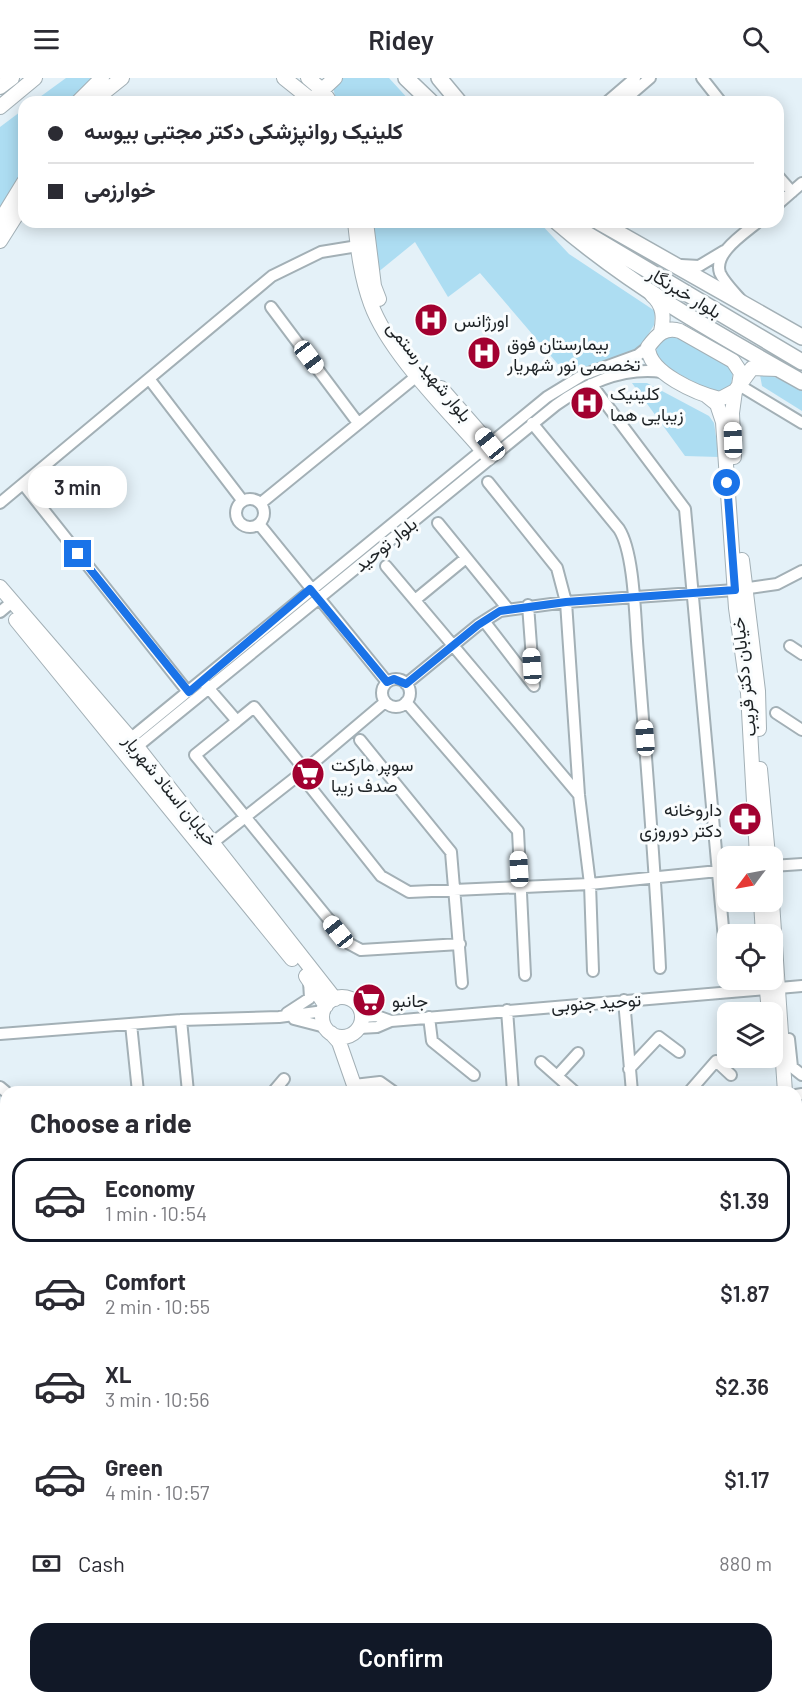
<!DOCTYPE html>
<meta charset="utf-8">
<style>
body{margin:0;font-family:Barlow,Vazirmatn,sans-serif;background:#f2f2f3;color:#2b2b33;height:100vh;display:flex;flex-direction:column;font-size:22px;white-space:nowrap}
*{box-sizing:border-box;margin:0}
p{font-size:20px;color:#7c7c81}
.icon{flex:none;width:33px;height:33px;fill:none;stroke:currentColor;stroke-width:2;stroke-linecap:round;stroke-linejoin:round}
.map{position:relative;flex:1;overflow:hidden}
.sheet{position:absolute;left:0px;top:1008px;width:802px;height:618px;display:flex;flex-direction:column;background:#fff;border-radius:18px 18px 0 0;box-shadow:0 3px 15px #0003}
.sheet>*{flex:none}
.hud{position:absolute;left:18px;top:18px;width:766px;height:132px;border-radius:18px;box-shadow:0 3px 15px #0003;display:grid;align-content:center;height:132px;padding:0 30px;background:#fff}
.needle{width:39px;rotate:238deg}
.fabs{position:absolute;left:717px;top:768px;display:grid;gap:12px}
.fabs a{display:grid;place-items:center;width:66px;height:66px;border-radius:12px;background:#fff;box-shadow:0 3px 15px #0003;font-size:30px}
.end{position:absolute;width:27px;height:27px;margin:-14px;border:8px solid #1a73e8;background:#fff;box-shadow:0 0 0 3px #fff}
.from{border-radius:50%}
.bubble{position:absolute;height:42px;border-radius:18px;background:#fff;box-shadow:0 3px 15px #0003;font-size:20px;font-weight:600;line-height:42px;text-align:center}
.car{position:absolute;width:18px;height:36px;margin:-18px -9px;border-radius:8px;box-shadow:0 0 4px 2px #0007;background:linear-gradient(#fff 24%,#345 0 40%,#fff 0 76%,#345 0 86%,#fff 0)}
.hud b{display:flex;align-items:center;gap:21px;height:57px;font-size:22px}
.hud b+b{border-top:2px solid #e1e1e2}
.hud i{width:15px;height:15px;background:#2b2b33}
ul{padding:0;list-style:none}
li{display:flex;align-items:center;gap:18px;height:84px;margin:0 12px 9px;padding:0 18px;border:3px solid transparent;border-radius:18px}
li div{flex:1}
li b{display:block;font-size:22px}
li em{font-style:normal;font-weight:600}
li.selected{border-color:#111827}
li>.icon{width:54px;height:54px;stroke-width:1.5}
h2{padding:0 30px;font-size:27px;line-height:72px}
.pay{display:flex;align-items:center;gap:15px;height:66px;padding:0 30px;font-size:22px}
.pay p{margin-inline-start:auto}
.action{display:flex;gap:12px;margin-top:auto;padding:12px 30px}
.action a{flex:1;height:69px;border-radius:18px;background:#111827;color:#fff;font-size:24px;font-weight:600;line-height:69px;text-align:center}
header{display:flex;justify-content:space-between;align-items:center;height:78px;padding:0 30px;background:#fff;font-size:27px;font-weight:600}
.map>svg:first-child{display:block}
.green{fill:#adddf2}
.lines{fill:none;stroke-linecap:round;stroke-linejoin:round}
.minor-casing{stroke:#a3b0b6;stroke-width:14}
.major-casing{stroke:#a3b0b6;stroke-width:16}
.highway-casing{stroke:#a3b0b6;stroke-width:18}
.minor{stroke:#fff;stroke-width:10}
.major{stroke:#fff;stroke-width:14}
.highway{stroke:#fff;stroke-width:15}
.route{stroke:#1a73e8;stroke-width:8}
.labels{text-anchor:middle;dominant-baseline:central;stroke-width:6;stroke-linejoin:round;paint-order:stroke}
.street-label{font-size:18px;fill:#1d2225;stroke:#fafdfe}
.poi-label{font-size:18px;fill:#1d2225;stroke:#fafdfe;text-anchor:start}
</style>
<header><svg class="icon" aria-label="menu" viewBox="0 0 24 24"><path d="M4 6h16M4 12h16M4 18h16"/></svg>Ridey<svg class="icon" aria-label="search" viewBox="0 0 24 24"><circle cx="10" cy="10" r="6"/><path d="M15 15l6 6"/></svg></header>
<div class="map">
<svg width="802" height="1626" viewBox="0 0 802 1626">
<rect width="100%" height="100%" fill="#e4f1f8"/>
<path class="green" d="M 66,0 L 95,0 L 69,24 L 33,24 Z
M 341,0 L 389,0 L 411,24 L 336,24 L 333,8 Z
M 24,31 L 24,91 L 0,130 L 0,49 Z
M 372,144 L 539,144 L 569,176 L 655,233 L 654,247 L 638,273 L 568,298 L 480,195 L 448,219 L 415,164 L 377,195 Z
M 675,257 L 727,286 L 733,293 L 731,307 L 717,315 L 712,314 L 661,286 L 655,277 L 658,265 L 667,258 Z
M 766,295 L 802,312 L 802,333 L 762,308 L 760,297 Z
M 632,305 L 647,305 L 709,338 L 714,345 L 719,379 L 685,378 Z
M 797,1585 L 802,1589 L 802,1626 L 678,1626 L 677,1620 L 796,1620 Z"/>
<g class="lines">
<g class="minor-casing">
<path id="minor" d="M 702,0 L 721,24
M 607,24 L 635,0
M 622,24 L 650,0
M 778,98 L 792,114
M 778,126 L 802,105
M 681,187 L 699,188 L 724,173
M 741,222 C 734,214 724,204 720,195 C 713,175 745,155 758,144
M 271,229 L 358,345
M 150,302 L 242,422
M 591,306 L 685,431 L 726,883
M 739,307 L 802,345
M 532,345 L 619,451 C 635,476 635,545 638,576 C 646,681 655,785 660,890
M 488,404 L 557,490 L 566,524 L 579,717 L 590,806 L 593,893
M 23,406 L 188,614
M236 435a14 14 0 1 1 28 0a14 14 0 1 1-28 0Z
M 0,425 L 272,198 L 321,174 L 364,167
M 261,425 L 418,297
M 438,445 L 508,531
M 259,446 L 387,604
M 386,488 L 579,717
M 415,522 L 466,480
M 0,534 L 12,524
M 484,543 L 534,608 L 528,527
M 790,568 L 802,576
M382 615a14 14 0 1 1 28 0a14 14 0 1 1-28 0Z
M 205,606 L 237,643 L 195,677 L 348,865 L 361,872 L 460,866
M 406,606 L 478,547 L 500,533 L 566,524 L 735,512 L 777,506 L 802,493
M 406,624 L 518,753 L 525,897
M 776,635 L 802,652
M 237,643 L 254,629 L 305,692
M 360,662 L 451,774 L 462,905
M 125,665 L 547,319 L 583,297 L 638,277 L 648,269
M 133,672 L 556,327 C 587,305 624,289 662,294
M 300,696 L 381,798 L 409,814 L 590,806 L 728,792
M 206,770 L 300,696 L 385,624
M 772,788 L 802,786
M 624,922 L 632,1014
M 507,932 L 513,1014
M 287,935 L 310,920 L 309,903
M 362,939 L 377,938 L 391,943
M 429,939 L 432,963 L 474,997
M 294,941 L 325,949
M 181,942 L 188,1014
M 131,946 L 138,1014
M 359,950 L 377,949 L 391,943 L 802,908
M 0,956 L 181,942 L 279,939 L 324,933
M 789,961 L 792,989 L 802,997
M 541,984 L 575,1014
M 629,991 L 659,959 L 679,974
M 557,998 L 578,975
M 354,1007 L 380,1004 L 394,1014
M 0,1009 L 6,1014
M 273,1014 L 284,1001
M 689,1014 L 716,983 L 731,997
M 796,1017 L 802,1016
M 0,1075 L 6,1074
M 801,1129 L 802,1135
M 0,1158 L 6,1163
M 0,1193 L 6,1186
M 0,1211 L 6,1204
M 0,1299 L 6,1313
M 796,1377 L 802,1382
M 796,1438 L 802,1431
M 796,1521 L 802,1515
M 0,1538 L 6,1543
M 796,1576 L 802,1580
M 27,1620 L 33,1626
M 332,1620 L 332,1626
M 668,1620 L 669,1626
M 0,1621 L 6,1614
M 138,1626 L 144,1620
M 452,1626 L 458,1620"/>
</g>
<g class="major-casing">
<path id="major" d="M 284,0 L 314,24
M 308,0 L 322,12 L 330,24
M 0,9 L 12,0
M 317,17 L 335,0
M 78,24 L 102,0
M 92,24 L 122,0
M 0,29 L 35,0
M 0,143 L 24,104
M 355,144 C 358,172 361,199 371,226 C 390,278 453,337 489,380
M 366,144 L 374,208 L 379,221
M 0,163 L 24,125
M 652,217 C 664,227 664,240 661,254
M 739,307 L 741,295 L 733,283 L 680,253 C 665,248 657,257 648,269 C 648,295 698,316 720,321 L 735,313 L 752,290 L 778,291
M 441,310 L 497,374
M 707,318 L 717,326 L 723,344 L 736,530 L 748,615 L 757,778
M 734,379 L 732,335 L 735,313
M 742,482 L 758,613 L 759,651
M 0,509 L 131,661 L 335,921
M 16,542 L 292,881
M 760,691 L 768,778
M 761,824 L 763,856
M 772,824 L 785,1014
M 306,898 L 326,928
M 766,902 L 769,934
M322 939a20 20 0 1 1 40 0a20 20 0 1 1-40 0Z
M 331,955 L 339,964 L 354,1007
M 796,1213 L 800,1274 L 796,1297
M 0,1451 L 6,1450
M 188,1620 L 188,1626"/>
</g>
<g class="highway-casing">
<path id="highway" d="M 406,0 L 431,24
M 439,0 L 459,24
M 557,144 C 631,208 717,256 802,304
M 599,144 L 802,259
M 570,146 L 802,284"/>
</g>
<use href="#minor" class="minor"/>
<use href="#major" class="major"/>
<use href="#highway" class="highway"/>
</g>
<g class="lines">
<path class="route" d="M 78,476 L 189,614 L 310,511 L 387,604 L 394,601 L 406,606 L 478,547 L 500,533 L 566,524 L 735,512 L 727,405"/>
</g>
<defs>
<g id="hospital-disc" transform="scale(1.725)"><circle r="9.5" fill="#a20130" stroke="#fafdfe"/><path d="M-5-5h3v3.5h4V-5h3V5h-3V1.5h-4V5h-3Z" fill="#fff"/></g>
<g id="supermarket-disc" transform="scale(1.725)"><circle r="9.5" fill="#a20130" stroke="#fafdfe"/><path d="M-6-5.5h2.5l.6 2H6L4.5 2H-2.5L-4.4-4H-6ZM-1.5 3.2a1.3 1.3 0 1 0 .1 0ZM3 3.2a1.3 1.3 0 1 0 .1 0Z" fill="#fff"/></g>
<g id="pharmacy-disc" transform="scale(1.725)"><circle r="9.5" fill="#a20130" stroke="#fafdfe"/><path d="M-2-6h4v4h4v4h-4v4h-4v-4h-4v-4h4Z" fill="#fff"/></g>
</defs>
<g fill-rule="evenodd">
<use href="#hospital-disc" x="431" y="242"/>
<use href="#hospital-disc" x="484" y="275"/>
<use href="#hospital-disc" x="587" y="325"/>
<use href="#supermarket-disc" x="308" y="696"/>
<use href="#pharmacy-disc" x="745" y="741"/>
<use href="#supermarket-disc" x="369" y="922"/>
</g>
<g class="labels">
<g class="street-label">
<text transform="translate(685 214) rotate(31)">بلوار خبرنگار</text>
<text transform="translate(430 293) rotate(51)">بلوار شهید رستمی</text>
<text transform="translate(385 466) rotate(-39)">بلوار توحید</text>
<text transform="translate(743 599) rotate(-96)">خیابان دکتر قریب</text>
<text transform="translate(171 712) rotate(51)">خیابان استاد شهریار</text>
<text transform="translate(596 924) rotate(-4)">توحید جنوبی</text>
</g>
<g class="poi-label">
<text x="454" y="242">اورژانس</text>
<text x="507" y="265">بیمارستان فوق<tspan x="507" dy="21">تخصصی نور شهریار</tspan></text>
<text x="610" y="315">کلینیک<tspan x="610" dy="21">زیبایی هما</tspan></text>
<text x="331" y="686">سوپر مارکت<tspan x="331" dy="21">صدف زیبا</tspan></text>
<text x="722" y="731" text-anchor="end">داروخانه<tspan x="722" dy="21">دکتر دوروزی</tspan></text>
<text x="392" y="922">جانبو</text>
</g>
</g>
</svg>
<div class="fabs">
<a><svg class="needle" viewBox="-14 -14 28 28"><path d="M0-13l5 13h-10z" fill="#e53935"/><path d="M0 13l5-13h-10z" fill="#7c7c81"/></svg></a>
<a><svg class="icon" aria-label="locate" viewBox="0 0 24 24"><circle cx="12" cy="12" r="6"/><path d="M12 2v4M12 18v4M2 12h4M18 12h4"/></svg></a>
<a><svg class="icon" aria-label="layers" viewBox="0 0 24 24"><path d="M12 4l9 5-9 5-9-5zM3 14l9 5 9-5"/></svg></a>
</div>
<i class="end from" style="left:727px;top:405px"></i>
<i class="end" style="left:78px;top:476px"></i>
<div class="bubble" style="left:28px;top:388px;width:99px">3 min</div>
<i class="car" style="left:309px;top:279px;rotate:143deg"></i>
<i class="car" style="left:733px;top:362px;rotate:358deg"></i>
<i class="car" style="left:490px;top:366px;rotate:321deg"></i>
<i class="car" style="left:532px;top:588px;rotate:356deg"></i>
<i class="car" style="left:645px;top:660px;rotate:356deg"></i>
<i class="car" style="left:519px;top:791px;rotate:357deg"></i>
<i class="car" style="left:338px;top:854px;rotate:321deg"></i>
<div class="hud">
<b><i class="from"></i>کلینیک روانپزشکی دکتر مجتبی بیوسه</b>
<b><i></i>خوارزمی</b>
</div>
<section class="sheet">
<h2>Choose a ride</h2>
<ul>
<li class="selected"><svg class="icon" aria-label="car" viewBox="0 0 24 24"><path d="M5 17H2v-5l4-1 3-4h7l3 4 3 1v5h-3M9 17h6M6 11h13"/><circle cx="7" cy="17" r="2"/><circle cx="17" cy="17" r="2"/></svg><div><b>Economy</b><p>1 min · 10:54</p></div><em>$1.39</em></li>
<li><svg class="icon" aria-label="car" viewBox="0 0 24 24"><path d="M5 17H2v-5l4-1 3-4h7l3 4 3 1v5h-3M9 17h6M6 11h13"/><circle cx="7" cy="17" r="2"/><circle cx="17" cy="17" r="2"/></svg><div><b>Comfort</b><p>2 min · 10:55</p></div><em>$1.87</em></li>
<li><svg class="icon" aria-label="car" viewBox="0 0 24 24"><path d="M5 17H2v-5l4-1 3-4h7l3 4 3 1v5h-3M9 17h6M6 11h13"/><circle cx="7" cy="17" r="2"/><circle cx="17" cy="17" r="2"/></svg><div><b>XL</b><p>3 min · 10:56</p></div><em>$2.36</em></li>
<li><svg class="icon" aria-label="car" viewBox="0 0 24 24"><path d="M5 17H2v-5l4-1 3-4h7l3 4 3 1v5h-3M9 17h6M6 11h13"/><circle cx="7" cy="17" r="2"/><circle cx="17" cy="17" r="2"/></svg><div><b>Green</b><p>4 min · 10:57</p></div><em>$1.17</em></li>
</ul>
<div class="pay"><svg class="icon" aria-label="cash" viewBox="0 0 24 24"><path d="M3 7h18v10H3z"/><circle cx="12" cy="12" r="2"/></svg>Cash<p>880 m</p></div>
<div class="action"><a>Confirm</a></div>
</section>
</div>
